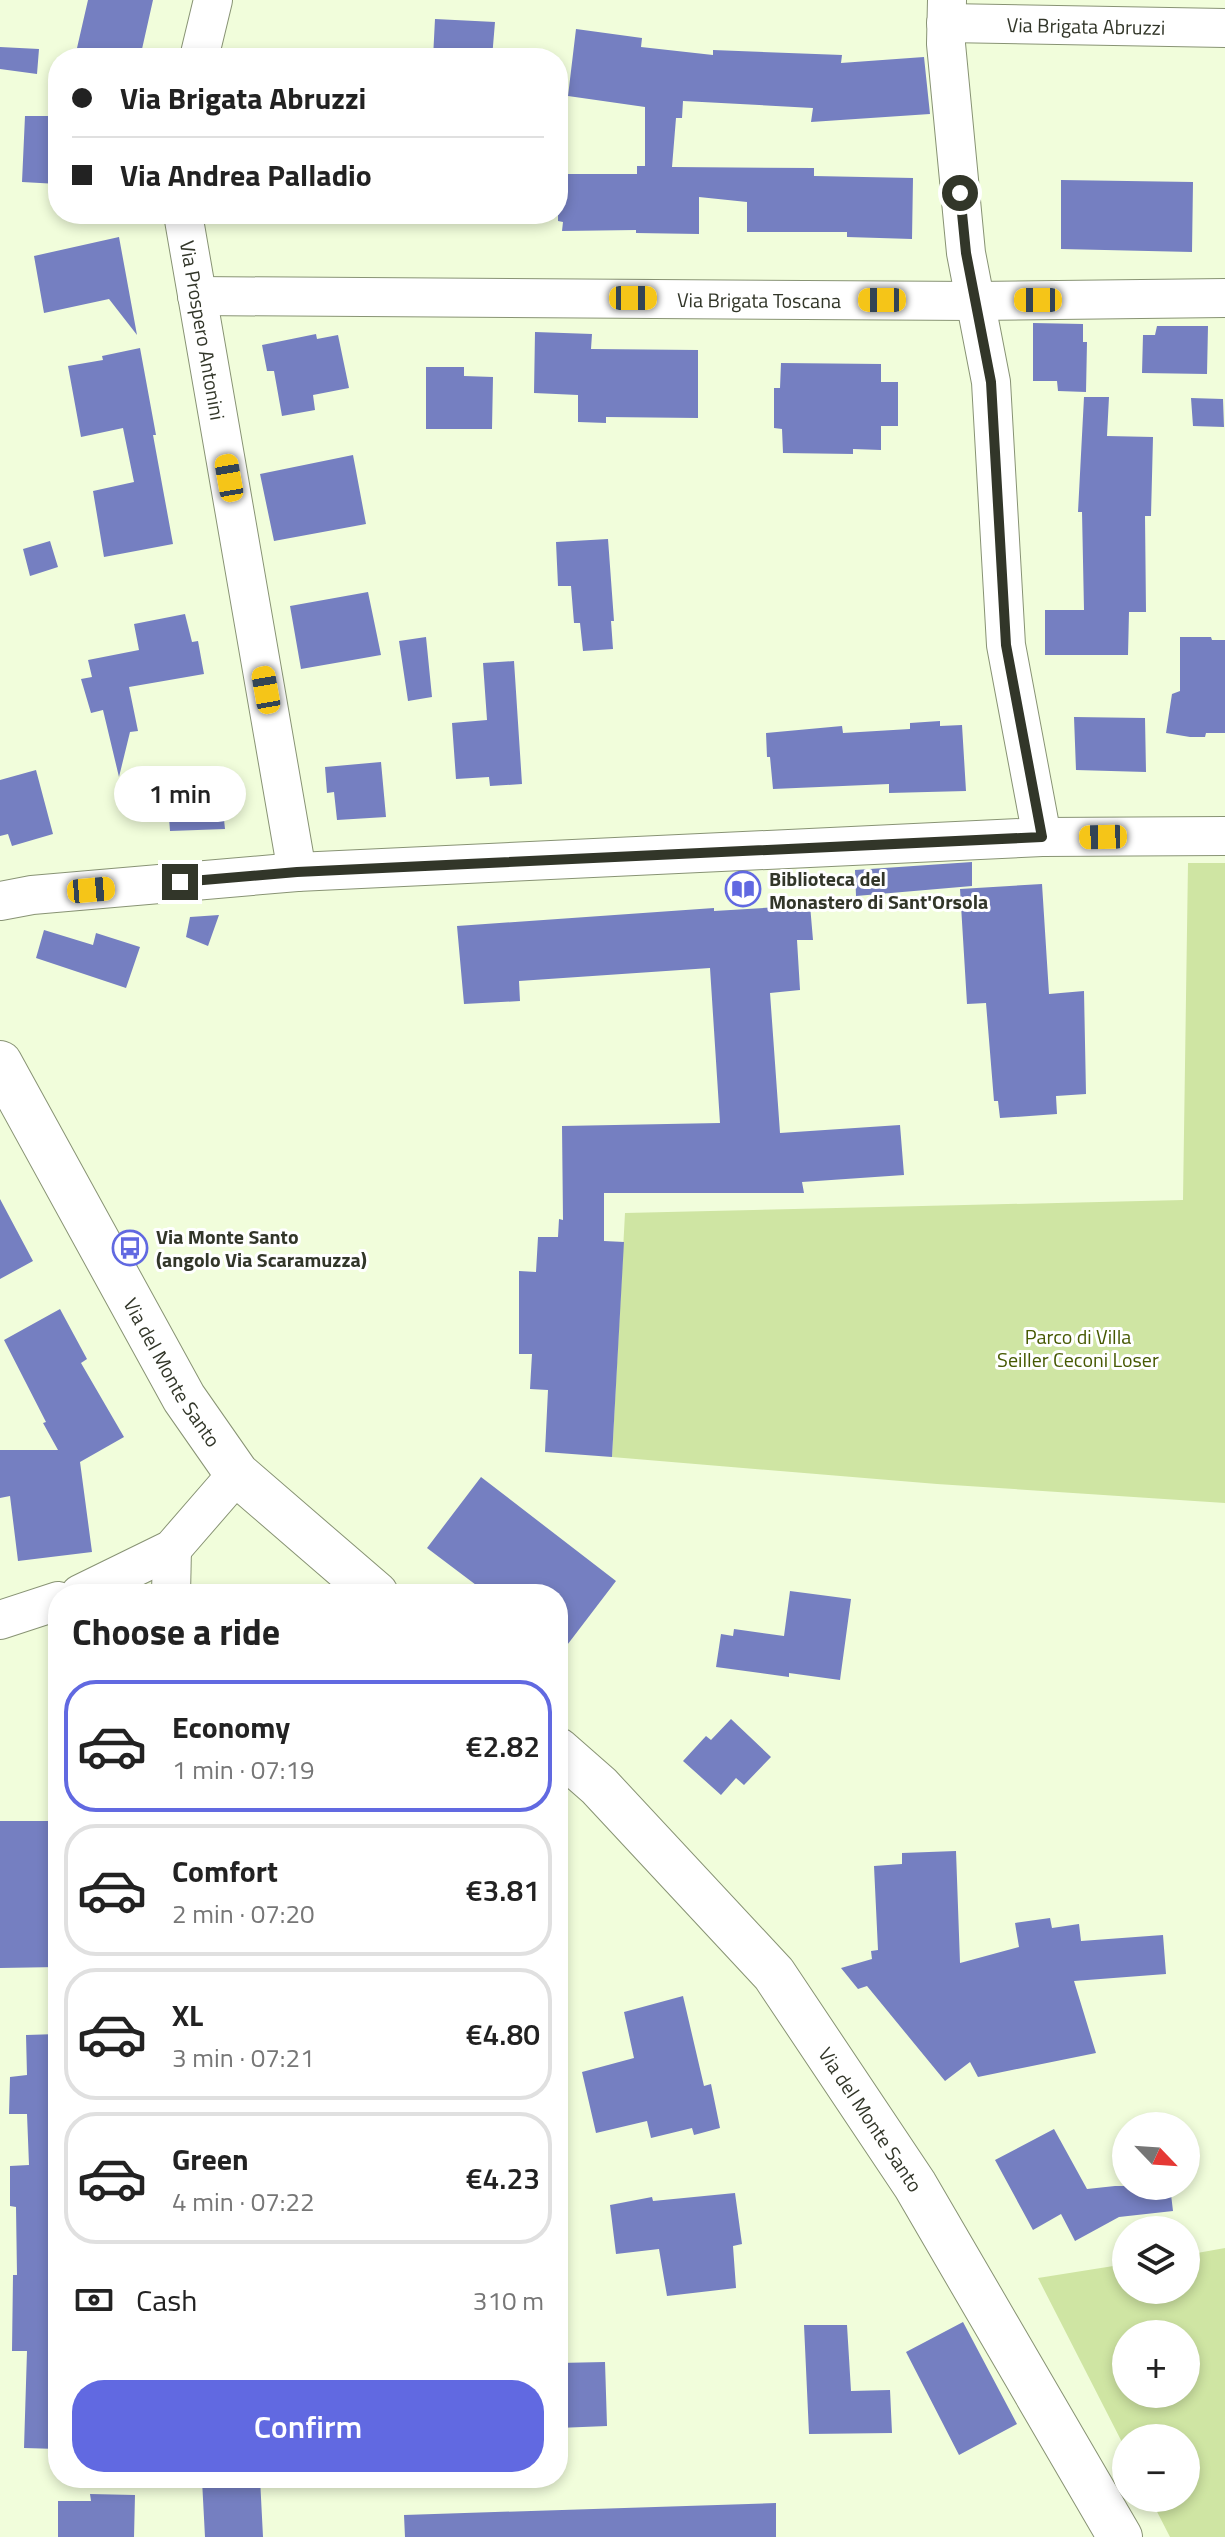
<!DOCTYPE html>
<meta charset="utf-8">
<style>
body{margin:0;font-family:"Titillium Web",sans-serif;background:#f6f6f6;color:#222;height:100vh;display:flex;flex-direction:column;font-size:30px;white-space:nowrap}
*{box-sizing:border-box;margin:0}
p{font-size:26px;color:#767676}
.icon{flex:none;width:44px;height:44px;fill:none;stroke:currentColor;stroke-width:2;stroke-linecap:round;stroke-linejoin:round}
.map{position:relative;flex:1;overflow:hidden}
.panel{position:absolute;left:48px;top:1584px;width:520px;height:904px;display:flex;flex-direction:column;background:#fff;border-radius:32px;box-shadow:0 4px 12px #0003}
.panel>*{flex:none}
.top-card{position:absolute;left:48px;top:48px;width:520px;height:176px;border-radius:32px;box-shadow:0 4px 12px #0003;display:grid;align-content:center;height:176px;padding:0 24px;background:#fff}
.needle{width:52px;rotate:115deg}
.fabs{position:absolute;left:1112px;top:2112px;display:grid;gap:16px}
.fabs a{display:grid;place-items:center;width:88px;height:88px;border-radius:50%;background:#fff;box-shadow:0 4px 12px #0003;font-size:40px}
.end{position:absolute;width:36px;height:36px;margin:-18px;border:10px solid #323629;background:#fff;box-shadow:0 0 0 4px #fff}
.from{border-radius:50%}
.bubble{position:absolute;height:56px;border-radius:28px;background:#fff;box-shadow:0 4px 12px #0003;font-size:26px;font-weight:600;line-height:56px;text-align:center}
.car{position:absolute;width:24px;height:48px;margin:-24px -12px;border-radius:10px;box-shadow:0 0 6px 2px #0007;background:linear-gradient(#f5c518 24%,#345 0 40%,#f5c518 0 76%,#345 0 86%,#f5c518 0)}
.top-card b{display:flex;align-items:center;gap:28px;height:76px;font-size:30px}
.top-card b+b{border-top:2px solid #e0e0e0}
.top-card i{width:20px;height:20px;background:#222}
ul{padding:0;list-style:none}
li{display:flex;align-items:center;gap:24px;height:132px;margin:0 16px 12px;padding:0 8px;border:4px solid #e0e0e0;border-radius:32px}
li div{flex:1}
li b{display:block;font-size:30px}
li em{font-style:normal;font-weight:600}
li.active{border-color:#6169e1}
li>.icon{width:72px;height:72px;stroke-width:1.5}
h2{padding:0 24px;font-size:36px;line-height:96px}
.pay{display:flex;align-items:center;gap:20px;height:88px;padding:0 24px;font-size:30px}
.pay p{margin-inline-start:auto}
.action{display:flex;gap:16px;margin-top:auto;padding:16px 24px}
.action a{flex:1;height:92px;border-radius:32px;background:#6169e1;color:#fff;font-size:32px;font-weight:600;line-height:92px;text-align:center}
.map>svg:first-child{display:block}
.green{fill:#cfe5a3;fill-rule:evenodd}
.building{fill:#757fc1}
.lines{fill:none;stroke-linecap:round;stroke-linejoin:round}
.minor-casing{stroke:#889374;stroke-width:40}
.major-casing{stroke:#889374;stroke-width:46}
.minor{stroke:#fff;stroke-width:38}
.major{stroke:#fff;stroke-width:44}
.route{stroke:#323629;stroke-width:10}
.labels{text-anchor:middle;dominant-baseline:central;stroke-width:6;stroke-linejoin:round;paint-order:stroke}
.street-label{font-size:20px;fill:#323629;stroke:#fff}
.poi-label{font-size:20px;font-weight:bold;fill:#323629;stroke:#fff;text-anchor:start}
.park-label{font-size:20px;fill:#465902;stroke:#fff}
</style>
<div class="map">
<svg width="1225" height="2537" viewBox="0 0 1225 2537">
<rect width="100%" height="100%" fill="#f1fddb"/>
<path class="green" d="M 1188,863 L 1225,863 L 1225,1503 L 937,1484 L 612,1457 L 625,1213 L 1183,1200 Z
M 1225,2248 L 1225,2537 L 1170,2537 L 1150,2498 L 1186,2498 L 1186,2438 L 1126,2438 L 1126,2450 L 1038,2278 L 1126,2264 L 1126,2290 L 1186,2290 L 1186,2255 ZM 1126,2334 L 1186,2334 L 1186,2394 L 1126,2394 Z"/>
<path class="building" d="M 88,0 L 153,0 L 140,58 L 120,58 L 77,48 Z
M 435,19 L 495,22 L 492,58 L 433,58 Z
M 576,29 L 642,38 L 641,47 L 713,55 L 713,50 L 842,55 L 841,63 L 924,57 L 930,114 L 811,122 L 813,108 L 683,101 L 682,118 L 676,118 L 672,167 L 814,168 L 814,176 L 913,178 L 912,239 L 847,237 L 847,232 L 747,232 L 747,202 L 699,197 L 699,234 L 636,233 L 636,230 L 562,231 L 563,222 L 558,221 L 558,174 L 637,174 L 637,166 L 645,166 L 645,107 L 568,96 Z
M 0,47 L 39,49 L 37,74 L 0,69 Z
M 25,116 L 58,116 L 58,184 L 22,182 Z
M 1061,180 L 1193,182 L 1192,252 L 1061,249 Z
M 119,237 L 137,335 L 109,299 L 44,313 L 34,256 Z
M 1033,323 L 1083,324 L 1083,342 L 1087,342 L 1086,392 L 1058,391 L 1057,381 L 1033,381 Z
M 1157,326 L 1208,326 L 1207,374 L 1142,373 L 1143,335 L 1155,335 Z
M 535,332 L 592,334 L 591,349 L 698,350 L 698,418 L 606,417 L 606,423 L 578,422 L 578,395 L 534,393 Z
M 316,334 L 317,339 L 338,335 L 349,388 L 313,395 L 315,410 L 282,416 L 274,371 L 267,371 L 262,345 Z
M 140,348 L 156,435 L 153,435 L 173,544 L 104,557 L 93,491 L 134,482 L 123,428 L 81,437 L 68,366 L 103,360 L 102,356 Z
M 781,363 L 881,364 L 881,382 L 898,382 L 898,426 L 881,426 L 881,450 L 853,449 L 853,454 L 783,453 L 782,429 L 774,428 L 774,388 L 780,388 Z
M 426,367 L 464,367 L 464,376 L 493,377 L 492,429 L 426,429 Z
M 1084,397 L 1109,397 L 1107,436 L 1153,437 L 1151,516 L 1145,516 L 1146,612 L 1129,612 L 1128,655 L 1045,655 L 1045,610 L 1084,610 L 1082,512 L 1078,512 Z
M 1191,398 L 1223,399 L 1224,427 L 1193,426 Z
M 353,455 L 366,524 L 274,541 L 260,474 Z
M 608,539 L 614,621 L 611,621 L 613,649 L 583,651 L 580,623 L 574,623 L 571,586 L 558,586 L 556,542 Z
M 50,541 L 58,567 L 30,576 L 23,549 Z
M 368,592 L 381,655 L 301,669 L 290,606 Z
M 185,614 L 192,642 L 198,641 L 204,674 L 129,687 L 138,731 L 130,732 L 119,777 L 103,710 L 91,713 L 81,679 L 92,677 L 88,660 L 139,650 L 134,624 Z
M 426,637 L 432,697 L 408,701 L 399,641 Z
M 1180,637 L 1211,637 L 1212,640 L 1225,640 L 1225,733 L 1206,733 L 1205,737 L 1190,737 L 1166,733 L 1172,694 L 1180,691 Z
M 514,661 L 522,784 L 490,786 L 489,777 L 456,779 L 452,723 L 487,720 L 483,663 Z
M 1074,717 L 1145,718 L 1146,772 L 1076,770 Z
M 940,721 L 940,726 L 962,725 L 966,791 L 889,793 L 889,784 L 773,789 L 770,757 L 767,757 L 766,733 L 842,726 L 843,733 L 910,729 L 910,723 Z
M 381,762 L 386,817 L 337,820 L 334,792 L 327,793 L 325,767 Z
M 36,770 L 53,834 L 12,846 L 8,834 L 0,836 L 0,780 Z
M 219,773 L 225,829 L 170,831 L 166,778 Z
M 972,862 L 972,886 L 856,896 L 855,870 Z
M 1042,884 L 1049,994 L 1084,991 L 1086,1094 L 1056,1096 L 1057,1114 L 1000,1118 L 998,1101 L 994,1101 L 986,1003 L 967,1004 L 960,889 Z
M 810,905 L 813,940 L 797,940 L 800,990 L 770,993 L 780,1133 L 900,1125 L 904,1175 L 802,1182 L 804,1193 L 604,1193 L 604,1241 L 624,1242 L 612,1457 L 545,1452 L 548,1390 L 530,1389 L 532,1354 L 519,1354 L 519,1271 L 536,1272 L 538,1237 L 558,1237 L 559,1219 L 563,1220 L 562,1126 L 720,1123 L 710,968 L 519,981 L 520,1001 L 464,1004 L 457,926 L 714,908 L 714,911 Z
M 219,915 L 208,946 L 186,937 L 190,917 Z
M 44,930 L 93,945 L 96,933 L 140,947 L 126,988 L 36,958 Z
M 0,1199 L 33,1261 L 0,1279 Z
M 60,1309 L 87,1359 L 81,1363 L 124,1437 L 80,1462 L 92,1552 L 18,1561 L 10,1496 L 0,1498 L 0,1450 L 58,1450 L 43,1423 L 46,1422 L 4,1340 Z
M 481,1477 L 616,1581 L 558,1657 L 558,1594 L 488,1594 L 427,1548 Z
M 790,1591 L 851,1599 L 840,1680 L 789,1673 L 789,1677 L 716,1667 L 721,1634 L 733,1636 L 734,1629 L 784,1636 Z
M 731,1719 L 771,1757 L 744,1785 L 736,1778 L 721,1795 L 683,1761 L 706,1736 L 711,1740 Z
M 0,1821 L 49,1821 L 48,1920 L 58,1920 L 58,1967 L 0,1968 Z
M 956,1851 L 960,1963 L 1019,1947 L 1015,1923 L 1050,1918 L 1052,1928 L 1079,1924 L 1081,1941 L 1163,1935 L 1166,1974 L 1074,1981 L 1096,2053 L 978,2077 L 970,2062 L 945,2081 L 867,1986 L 858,1989 L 841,1968 L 872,1959 L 871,1951 L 878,1950 L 874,1866 L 902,1864 L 902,1853 Z
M 683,1996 L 704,2086 L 711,2084 L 720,2128 L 694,2135 L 692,2128 L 651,2138 L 647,2121 L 596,2133 L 582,2072 L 634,2058 L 624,2012 Z
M 58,2034 L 58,2449 L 24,2448 L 27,2351 L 12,2351 L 13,2275 L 17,2275 L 16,2207 L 10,2206 L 10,2166 L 29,2165 L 27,2114 L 9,2114 L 10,2077 L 27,2075 L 26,2035 Z
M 1054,2129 L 1087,2189 L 1115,2186 L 1170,2186 L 1173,2211 L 1119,2217 L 1075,2241 L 1061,2214 L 1033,2230 L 995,2160 Z
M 735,2193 L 742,2244 L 733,2246 L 736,2288 L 667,2296 L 659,2249 L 616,2254 L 610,2205 L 652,2197 L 653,2201 Z
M 963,2322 L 1017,2424 L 959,2455 L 906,2352 Z
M 804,2325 L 847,2325 L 851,2391 L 890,2390 L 892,2433 L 809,2434 Z
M 605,2362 L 607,2426 L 558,2428 L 558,2363 Z
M 260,2478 L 263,2537 L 205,2537 L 202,2480 Z
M 90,2494 L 135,2495 L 134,2537 L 58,2537 L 58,2501 L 91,2501 Z
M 776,2503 L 776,2537 L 405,2537 L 404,2515 Z"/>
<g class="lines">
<g class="minor-casing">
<g id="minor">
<path d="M 947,0 L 946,44 L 966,253 L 991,382 L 1006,645 L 1042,837"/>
<path id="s1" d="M 946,23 L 1225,28"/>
<path d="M 199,58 L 213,0"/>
<path id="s2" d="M 183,214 L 297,872"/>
<path id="s3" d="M 197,296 L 975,301 L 1225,298"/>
<path d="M 0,901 L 32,895 L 297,872 L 1042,837 L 1225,836"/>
<path d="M 80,1594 L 172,1549 L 237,1474"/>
<path d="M 171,1594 L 172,1549"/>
<path d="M 0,1620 L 58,1601"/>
</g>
</g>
<g class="major-casing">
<g id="major">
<path id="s4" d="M 0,1063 L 184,1398 L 237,1474 L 376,1594"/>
<path id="s5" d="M 558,1750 L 599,1786 L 774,1974 L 915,2185 L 1120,2537"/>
</g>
</g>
<use href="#minor" class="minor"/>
<use href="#major" class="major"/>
</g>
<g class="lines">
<path class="route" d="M 180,882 L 297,872 L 1042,837 L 1006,645 L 991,382 L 966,253 L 960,193"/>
</g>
<defs>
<g id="library-ring" transform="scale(1.8)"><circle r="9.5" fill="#fff" stroke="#6169e1" stroke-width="1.5"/><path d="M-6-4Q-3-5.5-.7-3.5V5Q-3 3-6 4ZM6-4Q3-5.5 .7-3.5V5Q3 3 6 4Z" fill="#6169e1"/></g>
<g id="bus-ring" transform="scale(1.8)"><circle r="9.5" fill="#fff" stroke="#6169e1" stroke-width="1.5"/><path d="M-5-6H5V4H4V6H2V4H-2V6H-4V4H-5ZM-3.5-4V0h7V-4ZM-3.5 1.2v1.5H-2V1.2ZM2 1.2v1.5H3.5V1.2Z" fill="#6169e1"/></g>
</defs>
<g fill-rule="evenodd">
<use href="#library-ring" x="743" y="889"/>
<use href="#bus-ring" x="130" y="1248"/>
</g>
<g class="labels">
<g class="street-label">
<text stroke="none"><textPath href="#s1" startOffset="140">Via Brigata Abruzzi</textPath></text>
<text stroke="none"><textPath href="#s3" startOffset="562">Via Brigata Toscana</textPath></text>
<text stroke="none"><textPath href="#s2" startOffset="118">Via Prospero Antonini</textPath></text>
<text stroke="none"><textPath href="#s4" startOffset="354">Via del Monte Santo</textPath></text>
<text stroke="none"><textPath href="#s5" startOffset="486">Via del Monte Santo</textPath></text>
</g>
<g class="poi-label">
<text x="769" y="878">Biblioteca del<tspan x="769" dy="23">Monastero di Sant'Orsola</tspan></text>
<text x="156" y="1236">Via Monte Santo<tspan x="156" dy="23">(angolo Via Scaramuzza)</tspan></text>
</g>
<g class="park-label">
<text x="1078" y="1336">Parco di Villa<tspan x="1078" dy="23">Seiller Ceconi Loser</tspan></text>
</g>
</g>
</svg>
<div class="fabs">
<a><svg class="needle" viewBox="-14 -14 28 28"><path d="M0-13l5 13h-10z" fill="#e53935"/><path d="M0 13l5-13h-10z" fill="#767676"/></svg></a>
<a><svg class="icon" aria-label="layers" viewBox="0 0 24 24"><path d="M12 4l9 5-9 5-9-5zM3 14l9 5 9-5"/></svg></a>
<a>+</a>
<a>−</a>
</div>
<i class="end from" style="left:960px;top:193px"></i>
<i class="end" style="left:180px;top:882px"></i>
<div class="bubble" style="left:114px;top:766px;width:132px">1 min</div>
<i class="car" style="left:633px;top:298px;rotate:90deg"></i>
<i class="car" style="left:882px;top:300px;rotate:270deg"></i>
<i class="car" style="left:1038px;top:300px;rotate:270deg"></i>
<i class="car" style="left:229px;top:478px;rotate:350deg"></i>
<i class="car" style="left:266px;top:690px;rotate:350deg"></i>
<i class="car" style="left:1103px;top:837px;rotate:269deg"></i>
<i class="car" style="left:91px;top:890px;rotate:85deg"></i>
<div class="top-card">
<b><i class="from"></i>Via Brigata Abruzzi</b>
<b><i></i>Via Andrea Palladio</b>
</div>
<section class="panel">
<h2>Choose a ride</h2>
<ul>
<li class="active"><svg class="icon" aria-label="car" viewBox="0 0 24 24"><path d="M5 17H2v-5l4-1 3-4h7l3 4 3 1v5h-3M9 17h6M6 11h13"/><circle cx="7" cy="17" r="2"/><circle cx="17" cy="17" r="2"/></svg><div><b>Economy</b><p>1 min · 07:19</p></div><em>€2.82</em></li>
<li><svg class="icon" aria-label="car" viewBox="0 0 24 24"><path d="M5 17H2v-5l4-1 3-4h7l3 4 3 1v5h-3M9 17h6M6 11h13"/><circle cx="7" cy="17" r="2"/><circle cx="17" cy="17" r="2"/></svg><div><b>Comfort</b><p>2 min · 07:20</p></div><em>€3.81</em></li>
<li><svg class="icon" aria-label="car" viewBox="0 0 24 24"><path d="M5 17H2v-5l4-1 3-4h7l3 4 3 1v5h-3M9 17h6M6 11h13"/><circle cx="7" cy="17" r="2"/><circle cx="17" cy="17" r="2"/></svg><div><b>XL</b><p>3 min · 07:21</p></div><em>€4.80</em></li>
<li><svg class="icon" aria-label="car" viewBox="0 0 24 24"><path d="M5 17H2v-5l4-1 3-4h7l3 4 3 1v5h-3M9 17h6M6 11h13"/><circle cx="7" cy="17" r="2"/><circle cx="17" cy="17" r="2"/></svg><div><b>Green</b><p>4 min · 07:22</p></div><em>€4.23</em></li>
</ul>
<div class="pay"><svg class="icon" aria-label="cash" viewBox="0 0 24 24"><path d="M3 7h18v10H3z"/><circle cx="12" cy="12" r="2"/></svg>Cash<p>310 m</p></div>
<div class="action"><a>Confirm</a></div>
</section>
</div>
